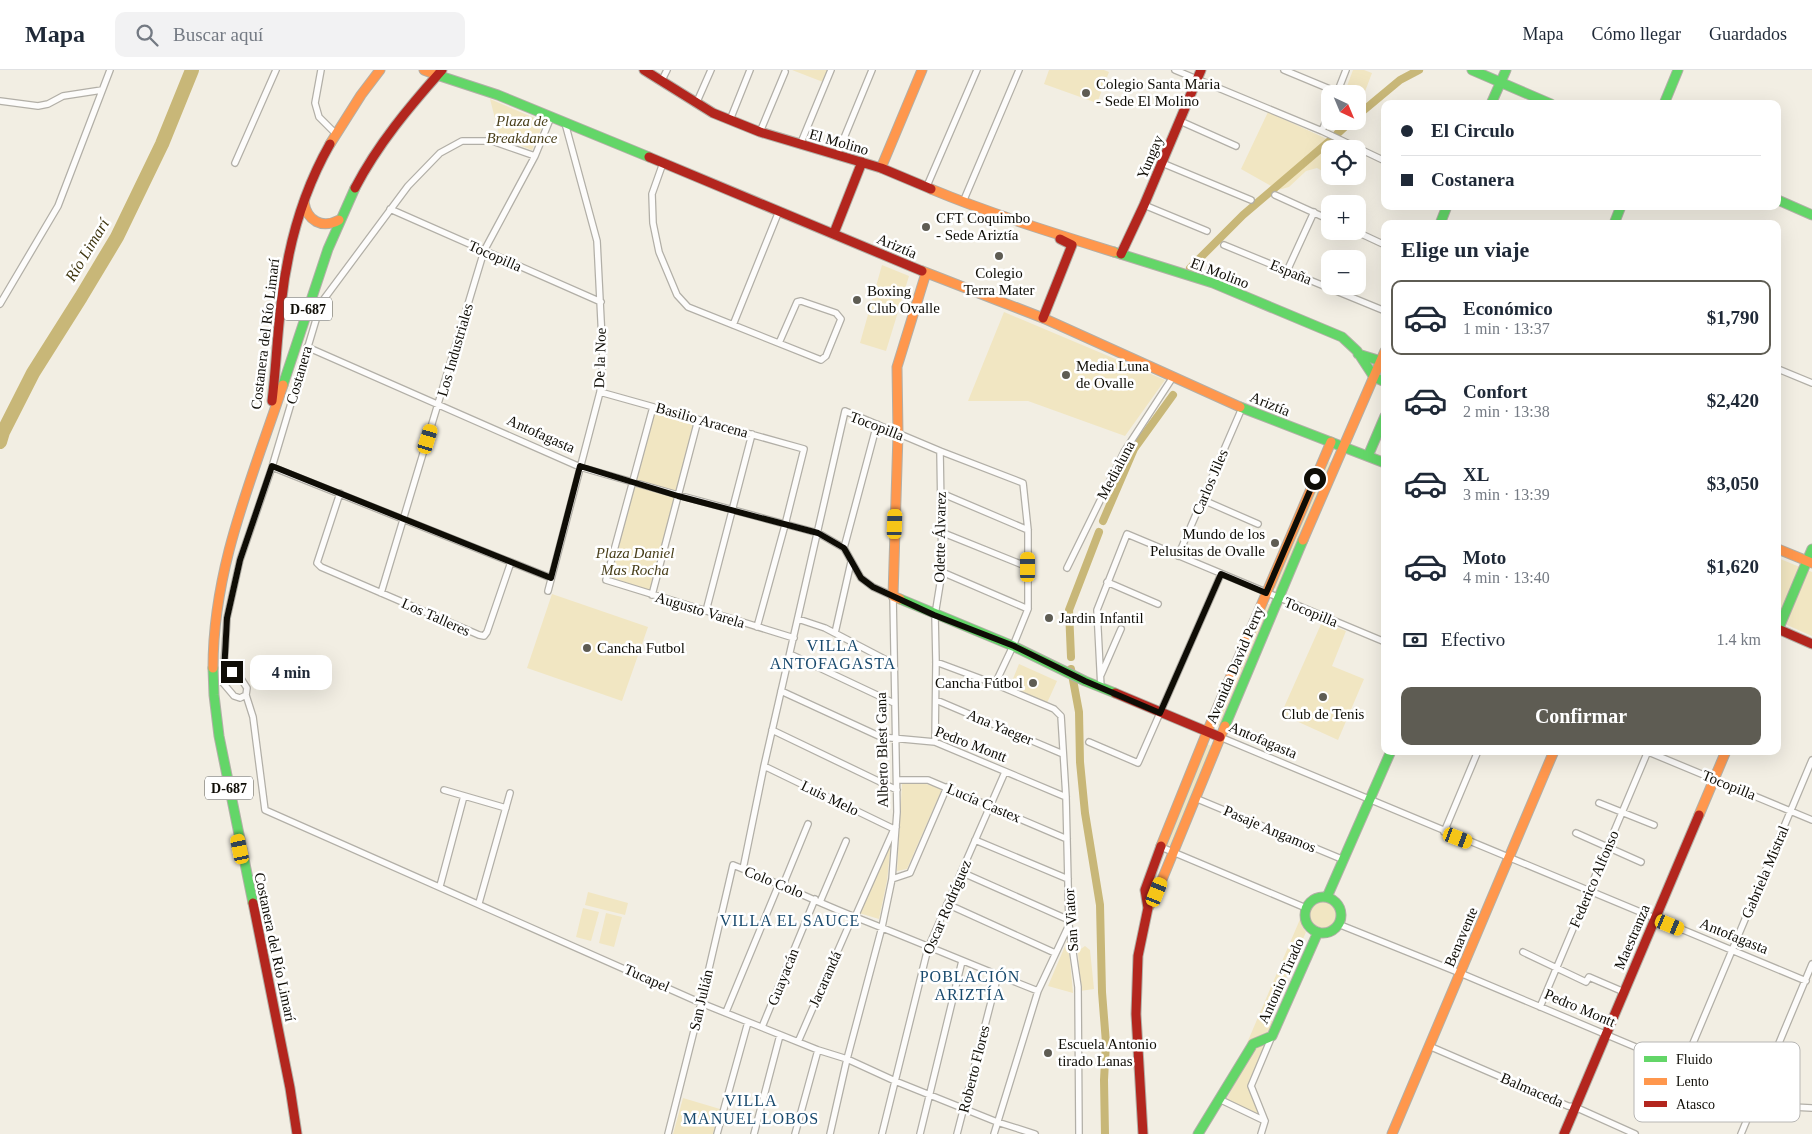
<!DOCTYPE html>
<html lang="es">
<meta charset="utf-8">
<style>
body{margin:0;font-family:"Times New Roman",serif;background:#f2f2f3;color:#1f2937;height:100vh;display:flex;flex-direction:column;font-size:19px;white-space:nowrap}
*{box-sizing:border-box;margin:0}
p{font-size:16px;color:#747a83}
.icon{flex:none;width:28px;height:28px;fill:none;stroke:currentColor;stroke-width:2;stroke-linecap:round;stroke-linejoin:round}
.map{position:relative;flex:1;overflow:hidden}
.drawer{position:absolute;left:1381px;top:150px;width:400px;height:535px;display:flex;flex-direction:column;background:#fff;border-radius:10px;box-shadow:0 5px 20px #0002}
.drawer>*{flex:none}
.guide{position:absolute;left:1381px;top:30px;width:400px;height:110px;border-radius:10px;box-shadow:0 5px 20px #0002;display:grid;align-content:center;height:110px;padding:0 20px;background:#fff}
.needle{width:32px;rotate:136deg}
.controls{position:absolute;left:1321px;top:15px;display:grid;gap:10px}
.controls a{display:grid;place-items:center;width:45px;height:45px;border-radius:10px;background:#fff;box-shadow:0 5px 20px #0002;font-size:25px}
.end{position:absolute;width:22px;height:22px;margin:-11px;border:6px solid #0f0d06;background:#fff;box-shadow:0 0 0 2px #fff}
.from{border-radius:50%}
.bubble{position:absolute;height:35px;border-radius:10px;background:#fff;box-shadow:0 5px 20px #0002;font-size:16px;font-weight:700;line-height:35px;text-align:center}
.car{position:absolute;width:15px;height:30px;margin:-15px -8px;border-radius:6px;box-shadow:0 0 4px 1px #0007;background:linear-gradient(#f5c518 24%,#345 0 40%,#f5c518 0 76%,#345 0 86%,#f5c518 0)}
.guide b{display:flex;align-items:center;gap:18px;height:48px;font-size:19px}
.guide b+b{border-top:1px solid #e0e1e3}
.guide i{width:12px;height:12px;background:#1f2937}
ul{padding:0;list-style:none}
li{display:flex;align-items:center;gap:15px;height:75px;margin:0 10px 8px;padding:0 10px;border:2px solid transparent;border-radius:10px}
li div{flex:1}
li b{display:block;font-size:19px}
li em{font-style:normal;font-weight:700}
li.active{border-color:#5e5c53}
li>.icon{width:45px;height:45px;stroke-width:1.5}
h2{padding:0 20px;font-size:22px;line-height:60px}
.pay{display:flex;align-items:center;gap:12px;height:55px;padding:0 20px;font-size:19px}
.pay p{margin-inline-start:auto}
.primary-button{display:flex;gap:10px;margin-top:auto;padding:10px 20px}
.primary-button a{flex:1;height:58px;border-radius:10px;background:#5e5c53;color:#fff;font-size:20px;font-weight:700;line-height:58px;text-align:center}
header{display:flex;align-items:center;gap:30px;box-sizing:border-box;height:70px;padding:0 25px;background:#fff;border-bottom:1px solid #e0e1e3}
header strong{font-size:24px}
nav{display:flex;gap:28px;margin-inline-start:auto;font-size:18px}
.search{width:350px;height:45px;background:#f2f2f3;display:flex;align-items:center;gap:12px;box-sizing:border-box;padding:0 18px;border-radius:10px;color:#747a83;font-size:19px}
.map>svg:first-child{display:block}
.green{fill:#f1e6c2}
.lines{fill:none;stroke-linecap:round;stroke-linejoin:round}
.canal{stroke:#c8b778;stroke-width:8}
.river{stroke:#c8b778;stroke-width:14}
.street-casing{stroke:#b2afa7;stroke-width:8}
.fast-casing{stroke:#b2afa7;stroke-width:11}
.slow-casing{stroke:#b2afa7;stroke-width:11}
.jam-casing{stroke:#b2afa7;stroke-width:11}
.street{stroke:#fdfcfb;stroke-width:5.5}
.fast{stroke:#63d668;stroke-width:9}
.slow{stroke:#ff974d;stroke-width:9}
.jam{stroke:#b3261e;stroke-width:9}
.route{stroke:#0f0d06;stroke-width:6}
.poi-dot{fill:#5e5c53;stroke:#fff;stroke-width:2}
.labels{text-anchor:middle;dominant-baseline:central;stroke-width:5;stroke-linejoin:round;paint-order:stroke}
.shield{fill:#fff;stroke:#575651;stroke-width:1}
.shield-label{font-size:14px;font-weight:bold;fill:#0f0d06}
.poi-label{font-size:15px;fill:#0f0d06;stroke:#fff;text-anchor:start}
.park-label{font-size:15px;font-style:italic;fill:#493f1a;stroke:#fff}
.street-label{font-size:15px;fill:#0f0d06;stroke:#fff}
.water-label{font-size:16px;font-style:italic;fill:#3f3610;stroke:#fff}
.neighbourhood-label{font-size:16px;letter-spacing:1px;fill:#17486c;stroke:#fff}
.key{fill:#fff;stroke:#b7b6b4;stroke-width:1}
.key-label{font-size:14px;fill:#0f0d06}
</style>
<header>
<strong>Mapa</strong>
<div class="search"><svg class="icon" aria-label="search" viewBox="0 0 24 24"><circle cx="10" cy="10" r="6"/><path d="M15 15l6 6"/></svg>Buscar aquí</div>
<nav><a>Mapa</a><a>Cómo llegar</a><a>Guardados</a></nav>
</header>
<div class="map">
<svg width="1812" height="1064" viewBox="0 0 1812 1064">
<rect width="100%" height="100%" fill="#f2eee3"/>
<path class="green" d="M 792,0 L 828,0 L 823,12 Z
M 1049,0 L 1104,0 L 1109,2 L 1097,33 L 1044,14 Z
M 1353,0 L 1364,0 L 1372,3 L 1361,32 L 1358,30 L 1358,24 L 1344,24 Z
M 490,29 L 544,52 L 532,80 L 500,68 Z
M 1268,42 L 1349,79 L 1330,79 L 1330,98 L 1324,102 L 1317,98 L 1306,101 L 1289,117 L 1278,120 L 1241,99 Z
M 882,195 L 909,206 L 886,281 L 860,273 Z
M 1004,242 L 1165,310 L 1125,366 L 1028,331 L 968,331 Z
M 654,340 L 695,351 L 676,423 L 635,411 Z
M 1330,392 L 1332,393 L 1278,519 L 1276,519 L 1273,516 L 1326,393 Z
M 634,414 L 676,427 L 650,523 L 606,510 Z
M 1778,488 L 1812,502 L 1812,566 L 1778,551 Z
M 552,524 L 648,557 L 622,631 L 527,598 Z
M 1266,534 L 1271,534 L 1219,657 L 1214,655 Z
M 1322,552 L 1346,561 L 1332,596 L 1364,609 L 1338,670 L 1281,644 Z
M 1019,594 L 1057,611 L 1047,633 L 1010,616 Z
M 1207,674 L 1212,676 L 1172,774 L 1168,776 L 1166,775 L 1205,675 Z
M 902,714 L 926,714 L 942,719 L 907,799 L 897,801 Z
M 891,772 L 887,811 L 879,849 L 859,843 Z
M 588,822 L 628,833 L 625,845 L 585,835 Z
M1310 845a13 13 0 1 1 26 0a13 13 0 1 1-26 0Z
M 583,838 L 599,842 L 591,871 L 576,867 Z
M 606,843 L 622,847 L 614,877 L 599,873 Z
M 1301,847 L 1303,858 L 1306,862 L 1270,945 L 1273,953 L 1267,963 L 1247,973 Z
M 1068,869 L 1073,923 L 1048,916 Z
M 1085,876 L 1090,880 L 1094,919 L 1080,921 L 1078,881 Z
M 1266,972 L 1249,1016 L 1261,1046 L 1226,1030 L 1254,978 Z
M 683,1028 L 720,1039 L 713,1064 L 673,1064 Z"/>
<g class="lines">
<path class="canal" d="M 1358,45 L 1400,10 L 1419,0
M 1337,64 L 1351,51
M 1190,198 L 1243,145 L 1333,68
M 1103,451 L 1134,379 L 1173,325
M 1071,587 L 1069,540 L 1099,462
M 1071,599 L 1079,642 L 1080,692 L 1085,743 L 1100,835 L 1102,922 L 1106,973 L 1104,1010 L 1105,1064"/>
<path class="river" d="M 0,372 L 3,362 L 33,303 L 81,227 L 117,167 L 162,74 L 192,0"/>
<g class="street-casing">
<path id="street" d="M 321,0 L 315,33 L 319,47 L 335,63
M 1175,0 L 1322,61 L 1385,91
M 1284,0 L 1337,22
M 661,12 L 667,0
M 1337,23 L 1346,0
M 0,31 L 38,36 L 48,34 L 63,26 L 102,20
M 696,34 L 711,0
M 730,50 L 750,0
M 1180,51 L 1236,76
M 1322,61 L 1330,40
M 760,62 L 785,2
M 800,75 L 831,0
M 837,85 L 872,0
M 235,93 L 276,0
M 663,93 L 652,124 L 653,153 L 659,182 L 677,225 L 688,237 L 821,290 L 826,286 L 841,249 L 836,243 L 801,231 L 797,232 L 779,273
M 1162,93 L 1251,130
M 927,116 L 977,0
M 1275,125 L 1330,150
M 963,132 L 1019,0
M 1144,135 L 1207,161
M 390,139 L 601,232
M 1355,161 L 1385,175
M 1224,175 L 1385,241
M 1287,201 L 1314,142
M 0,234 L 58,136 L 110,0
M 733,255 L 779,141
M 307,277 L 580,397 L 678,425 L 818,463 L 844,478 L 861,508 L 873,517 L 893,526 L 897,742 L 892,809 L 882,857 L 847,989 L 830,1064
M 1778,299 L 1812,313
M 600,322 L 804,379 L 785,455 L 757,557
M 653,337 L 606,510 L 794,568
M 272,397 L 551,508
M 340,423 L 317,493 L 321,497 L 479,565 L 484,566 L 487,562 L 511,492
M 941,423 L 1028,460
M 1203,430 L 1258,454
M 941,462 L 1028,497
M 844,478 L 877,354
M 1178,486 L 1242,338
M 1067,498 L 1124,382 L 1173,307
M 942,502 L 1028,539
M 1107,512 L 1158,534
M 548,521 L 600,322 L 603,290 L 597,171 L 565,53
M 381,523 L 484,181 L 535,86 L 551,47
M 652,525 L 698,350
M 706,541 L 752,364
M 798,549 L 825,558 L 894,594
M 835,563 L 851,492
M 790,584 L 894,633
M 936,592 L 995,614 L 1054,639 L 1061,646 L 1066,727 L 1069,855 L 1078,917 L 1079,1064
M 224,603 L 232,602 L 240,607 L 247,618 L 246,625 L 253,647 L 265,740 L 701,933 L 818,980 L 847,989 L 895,1011 L 997,1052 L 1035,1064
M 1101,605 L 1121,559
M 1101,618 L 1097,540 L 1127,464 L 1385,572
M 781,621 L 881,667 L 935,672 L 1066,727
M 246,625 L 240,628 L 234,626 L 223,613 L 227,548 L 240,490 L 272,397 L 321,233 L 408,116 L 440,83 L 462,71 L 492,71 L 535,86
M 936,630 L 1063,684
M 772,660 L 897,720
M 1220,667 L 1806,911
M 935,672 L 936,592 L 935,545 L 942,502 L 940,381
M 1089,672 L 1138,693 L 1221,504
M 1646,681 L 1812,750
M 764,696 L 894,759 L 896,757
M 897,710 L 928,710 L 1067,769
M 444,720 L 506,738
M 1195,728 L 1344,790
M 1599,733 L 1654,755
M 1444,762 L 1478,681
M 1576,763 L 1641,792
M 975,770 L 1068,809
M 1161,777 L 1306,838
M 743,799 L 764,696 L 845,341 L 940,381 L 1023,413 L 1028,460 L 1028,539 L 1013,576 L 995,614
M 961,802 L 1069,850
M 892,809 L 910,803 L 947,717
M 783,815 L 808,754
M 440,816 L 464,726
M 820,832 L 846,771
M 479,833 L 510,723
M 947,834 L 1055,883
M 855,847 L 894,759
M 1338,854 L 1460,903 L 1683,997 L 1762,1032 L 1773,1036 L 1812,1038
M 1523,882 L 1586,912 L 1589,907 L 1624,922
M 1540,937 L 1648,681
M 726,942 L 779,814
M 762,957 L 815,829
M 798,972 L 853,846
M 1429,976 L 1568,1036 L 1575,1037 L 1635,1064
M 1683,997 L 1812,690
M 1219,1029 L 1265,1051
M 668,1064 L 701,933 L 733,795 C 774,811 814,831 855,847 C 916,871 977,897 1038,921
M 717,1064 L 748,952
M 754,1064 L 780,965
M 795,1064 L 818,980
M 882,1064 L 928,878 L 1005,702
M 920,1064 L 962,891
M 957,1064 L 998,905
M 994,1064 L 1038,921 L 1069,855
M 1261,1064 L 1265,1051 L 1251,1016 L 1272,966
M 1741,1064 L 1812,894"/>
</g>
<g class="fast-casing">
<path id="fast" d="M 1472,0 L 1551,34
M 437,5 L 498,25 L 649,87
M 1491,34 L 1506,0
M 1664,34 L 1678,0
M 1778,130 L 1812,145
M 1440,154 L 1447,136
M 1614,154 L 1621,136
M 1114,182 L 1213,213 L 1342,267 L 1357,281 L 1374,307 L 1385,312
M 1358,284 L 1381,291
M 283,315 L 328,179 L 355,118
M 1240,337 L 1385,393
M 1368,386 L 1385,346
M 900,529 L 1013,576 L 1085,611 L 1115,623
M 1778,560 L 1812,479
M 213,598 L 214,625 L 219,666 L 253,833
M 1225,656 L 1303,470
M 1327,827 L 1391,681
M1305 845a18 18 0 1 1 36 0a18 18 0 1 1-36 0Z
M 1198,1064 L 1253,974 L 1272,966 L 1318,862"/>
</g>
<g class="slow-casing">
<path id="slow" d="M 424,0 L 437,5
M 330,74 L 361,25 L 380,0
M 881,98 L 922,0
M 931,119 C 991,144 1053,163 1114,182
M 304,132 C 307,151 322,159 339,150
M 922,201 L 1043,248 L 1240,337
M 1303,470 L 1385,281
M 1778,479 L 1812,493
M 900,529 L 893,526 L 898,364 L 897,297 L 926,203
M 213,598 C 213,497 252,409 283,315
M 1699,745 L 1726,681
M 1161,776 L 1207,662 L 1331,372
M 1148,838 L 1157,822 L 1225,656
M 1392,1064 L 1554,681"/>
</g>
<g class="jam-casing">
<path id="jam" d="M 644,0 L 713,43 L 760,62 L 881,98 L 931,119
M 649,87 L 922,201
M 355,118 C 378,74 409,37 442,0
M 834,163 L 862,92
M 1121,184 L 1144,135 L 1201,0
M 1043,248 L 1072,175 L 1060,169
M 272,331 C 276,299 277,267 281,235 C 287,179 302,123 330,74
M 1778,559 L 1812,574
M 1115,623 L 1220,667
M 253,833 L 290,1018 L 297,1064
M 1143,1064 L 1136,944 L 1138,886 L 1148,838 L 1145,820 L 1161,776
M 1564,1064 L 1699,745"/>
</g>
<use href="#street" class="street"/>
<use href="#fast" class="fast"/>
<use href="#slow" class="slow"/>
<use href="#jam" class="jam"/>
</g>
<g class="lines">
<path class="route" d="M 232,602 L 224,603 L 227,548 L 240,490 L 272,396 L 551,508 L 580,396 L 678,426 L 818,463 L 844,478 L 861,508 L 873,517 L 934,545 L 1014,576 L 1085,611 L 1160,643 L 1221,504 L 1266,523 L 1315,409"/>
</g>
<g class="poi-dot">
<circle cx="1086" cy="23" r="5"/>
<circle cx="926" cy="157" r="5"/>
<circle cx="999" cy="186" r="5"/>
<circle cx="857" cy="230" r="5"/>
<circle cx="1066" cy="305" r="5"/>
<circle cx="1275" cy="473" r="5"/>
<circle cx="1049" cy="548" r="5"/>
<circle cx="587" cy="578" r="5"/>
<circle cx="1033" cy="613" r="5"/>
<circle cx="1323" cy="627" r="5"/>
<circle cx="1048" cy="983" r="5"/>
</g>
<g class="labels">
<g class="shield">
<rect x="284" y="227.5" width="48" height="23" rx="4"/>
<rect x="205" y="706.5" width="48" height="23" rx="4"/>
</g>
<g class="shield-label">
<text x="308" y="239">D-687</text>
<text x="229" y="718">D-687</text>
</g>
<g class="poi-label">
<text x="1096" y="14">Colegio Santa Maria<tspan x="1096" dy="17">- Sede El Molino</tspan></text>
<text x="936" y="148">CFT Coquimbo<tspan x="936" dy="17">- Sede Ariztía</tspan></text>
<text x="999" y="203" text-anchor="middle">Colegio<tspan x="999" dy="17">Terra Mater</tspan></text>
<text x="867" y="221">Boxing<tspan x="867" dy="17">Club Ovalle</tspan></text>
<text x="1076" y="296">Media Luna<tspan x="1076" dy="17">de Ovalle</tspan></text>
<text x="1265" y="464" text-anchor="end">Mundo de los<tspan x="1265" dy="17">Pelusitas de Ovalle</tspan></text>
<text x="1059" y="548">Jardin Infantil</text>
<text x="597" y="578">Cancha Futbol</text>
<text x="1023" y="613" text-anchor="end">Cancha Fútbol</text>
<text x="1323" y="644" text-anchor="middle">Club de Tenis</text>
<text x="1058" y="974">Escuela Antonio<tspan x="1058" dy="17">tirado Lanas</tspan></text>
</g>
<g class="park-label">
<text x="522" y="51">Plaza de<tspan x="522" dy="17">Breakdance</tspan></text>
<text x="635" y="483">Plaza Daniel<tspan x="635" dy="17">Mas Rocha</tspan></text>
</g>
<g class="street-label">
<text transform="translate(839 72) rotate(16)">El Molino</text>
<text transform="translate(1150 87) rotate(-67)">Yungay</text>
<text transform="translate(897 176) rotate(23)">Ariztía</text>
<text transform="translate(495 186) rotate(24)">Tocopilla</text>
<text transform="translate(1291 202) rotate(22)">España</text>
<text transform="translate(1220 203) rotate(21)">El Molino</text>
<text transform="translate(265 264) rotate(-83)">Costanera del Río Limarí</text>
<text transform="translate(455 280) rotate(-74)">Los Industriales</text>
<text transform="translate(600 288) rotate(-88)">De la Noe</text>
<text transform="translate(299 305) rotate(-74)">Costanera</text>
<text transform="translate(1270 334) rotate(22)">Ariztía</text>
<text transform="translate(702 350) rotate(16)">Basilio Aracena</text>
<text transform="translate(877 356) rotate(21)">Tocopilla</text>
<text transform="translate(541 364) rotate(24)">Antofagasta</text>
<text transform="translate(1116 400) rotate(-62)">Medialuna</text>
<text transform="translate(1210 412) rotate(-67)">Carlos Jiles</text>
<text transform="translate(940 467) rotate(-89)">Odette Álvarez</text>
<text transform="translate(700 540) rotate(17)">Augusto Varela</text>
<text transform="translate(1311 542) rotate(22)">Tocopilla</text>
<text transform="translate(436 547) rotate(24)">Los Talleres</text>
<text transform="translate(1235 595) rotate(-67)">Avenida David Perry</text>
<text transform="translate(1000 657) rotate(23)">Ana Yaeger</text>
<text transform="translate(1263 670) rotate(23)">Antofagasta</text>
<text transform="translate(971 674) rotate(21)">Pedro Montt</text>
<text transform="translate(882 680) rotate(-91)">Alberto Blest Gana</text>
<text transform="translate(1729 715) rotate(22)">Tocopilla</text>
<text transform="translate(830 728) rotate(26)">Luis Melo</text>
<text transform="translate(984 733) rotate(23)">Lucía Castex</text>
<text transform="translate(1270 759) rotate(23)">Pasaje Angamos</text>
<text transform="translate(1765 802) rotate(-67)">Gabriela Mistral</text>
<text transform="translate(1594 809) rotate(-67)">Federico Alfonso</text>
<text transform="translate(774 812) rotate(22)">Colo Colo</text>
<text transform="translate(947 837) rotate(-67)">Oscar Rodríguez</text>
<text transform="translate(1071 850) rotate(-94)">San Viator</text>
<text transform="translate(1734 866) rotate(22)">Antofagasta</text>
<text transform="translate(1461 867) rotate(-67)">Benavente</text>
<text transform="translate(1632 867) rotate(-67)">Maestranza</text>
<text transform="translate(275 877) rotate(78)">Costanera del Río Limarí</text>
<text transform="translate(783 907) rotate(-68)">Guayacán</text>
<text transform="translate(647 908) rotate(24)">Tucapel</text>
<text transform="translate(825 909) rotate(-66)">Jacarandá</text>
<text transform="translate(1281 911) rotate(-66)">Antonio Tirado</text>
<text transform="translate(701 930) rotate(-77)">San Julián</text>
<text transform="translate(1580 938) rotate(23)">Pedro Montt</text>
<text transform="translate(974 999) rotate(-76)">Roberto Flores</text>
<text transform="translate(1532 1020) rotate(23)">Balmaceda</text>
</g>
<g class="water-label">
<text transform="translate(87 180) rotate(-59)">Río Limarí</text>
</g>
<g class="neighbourhood-label">
<text x="833" y="575">VILLA<tspan x="833" dy="18">ANTOFAGASTA</tspan></text>
<text x="790" y="850">VILLA EL SAUCE</text>
<text x="970" y="906">POBLACIÓN<tspan x="970" dy="18">ARIZTÍA</tspan></text>
<text x="751" y="1030">VILLA<tspan x="751" dy="18">MANUEL LOBOS</tspan></text>
</g>
</g>
<rect x="1634" y="972" width="166" height="80" rx="8" class="key"/>
<rect x="1644" y="986" width="23" height="6" fill="#63d668"/>
<rect x="1644" y="1008" width="23" height="7" fill="#ff974d"/>
<rect x="1644" y="1031" width="23" height="6" fill="#b3261e"/>
<g class="key-label">
<text x="1676" y="994">Fluido</text>
<text x="1676" y="1016">Lento</text>
<text x="1676" y="1039">Atasco</text>
</g>
</svg>
<div class="controls">
<a><svg class="needle" viewBox="-14 -14 28 28"><path d="M0-13l5 13h-10z" fill="#e53935"/><path d="M0 13l5-13h-10z" fill="#747a83"/></svg></a>
<a><svg class="icon" aria-label="locate" viewBox="0 0 24 24"><circle cx="12" cy="12" r="6"/><path d="M12 2v4M12 18v4M2 12h4M18 12h4"/></svg></a>
<a>+</a>
<a>−</a>
</div>
<i class="end from" style="left:1315px;top:409px"></i>
<i class="end" style="left:232px;top:602px"></i>
<div class="bubble" style="left:250px;top:585px;width:82px">4 min</div>
<i class="car" style="left:428px;top:369px;rotate:17deg"></i>
<i class="car" style="left:895px;top:454px;rotate:2deg"></i>
<i class="car" style="left:1028px;top:497px;rotate:0deg"></i>
<i class="car" style="left:1458px;top:768px;rotate:111deg"></i>
<i class="car" style="left:240px;top:779px;rotate:348deg"></i>
<i class="car" style="left:1157px;top:822px;rotate:22deg"></i>
<i class="car" style="left:1670px;top:855px;rotate:112deg"></i>
<div class="guide">
<b><i class="from"></i>El Circulo</b>
<b><i></i>Costanera</b>
</div>
<section class="drawer">
<h2>Elige un viaje</h2>
<ul>
<li class="active"><svg class="icon" aria-label="car" viewBox="0 0 24 24"><path d="M5 17H2v-5l4-1 3-4h7l3 4 3 1v5h-3M9 17h6M6 11h13"/><circle cx="7" cy="17" r="2"/><circle cx="17" cy="17" r="2"/></svg><div><b>Económico</b><p>1 min · 13:37</p></div><em>$1,790</em></li>
<li><svg class="icon" aria-label="car" viewBox="0 0 24 24"><path d="M5 17H2v-5l4-1 3-4h7l3 4 3 1v5h-3M9 17h6M6 11h13"/><circle cx="7" cy="17" r="2"/><circle cx="17" cy="17" r="2"/></svg><div><b>Confort</b><p>2 min · 13:38</p></div><em>$2,420</em></li>
<li><svg class="icon" aria-label="car" viewBox="0 0 24 24"><path d="M5 17H2v-5l4-1 3-4h7l3 4 3 1v5h-3M9 17h6M6 11h13"/><circle cx="7" cy="17" r="2"/><circle cx="17" cy="17" r="2"/></svg><div><b>XL</b><p>3 min · 13:39</p></div><em>$3,050</em></li>
<li><svg class="icon" aria-label="car" viewBox="0 0 24 24"><path d="M5 17H2v-5l4-1 3-4h7l3 4 3 1v5h-3M9 17h6M6 11h13"/><circle cx="7" cy="17" r="2"/><circle cx="17" cy="17" r="2"/></svg><div><b>Moto</b><p>4 min · 13:40</p></div><em>$1,620</em></li>
</ul>
<div class="pay"><svg class="icon" aria-label="cash" viewBox="0 0 24 24"><path d="M3 7h18v10H3z"/><circle cx="12" cy="12" r="2"/></svg>Efectivo<p>1.4 km</p></div>
<div class="primary-button"><a>Confirmar</a></div>
</section>
</div>
